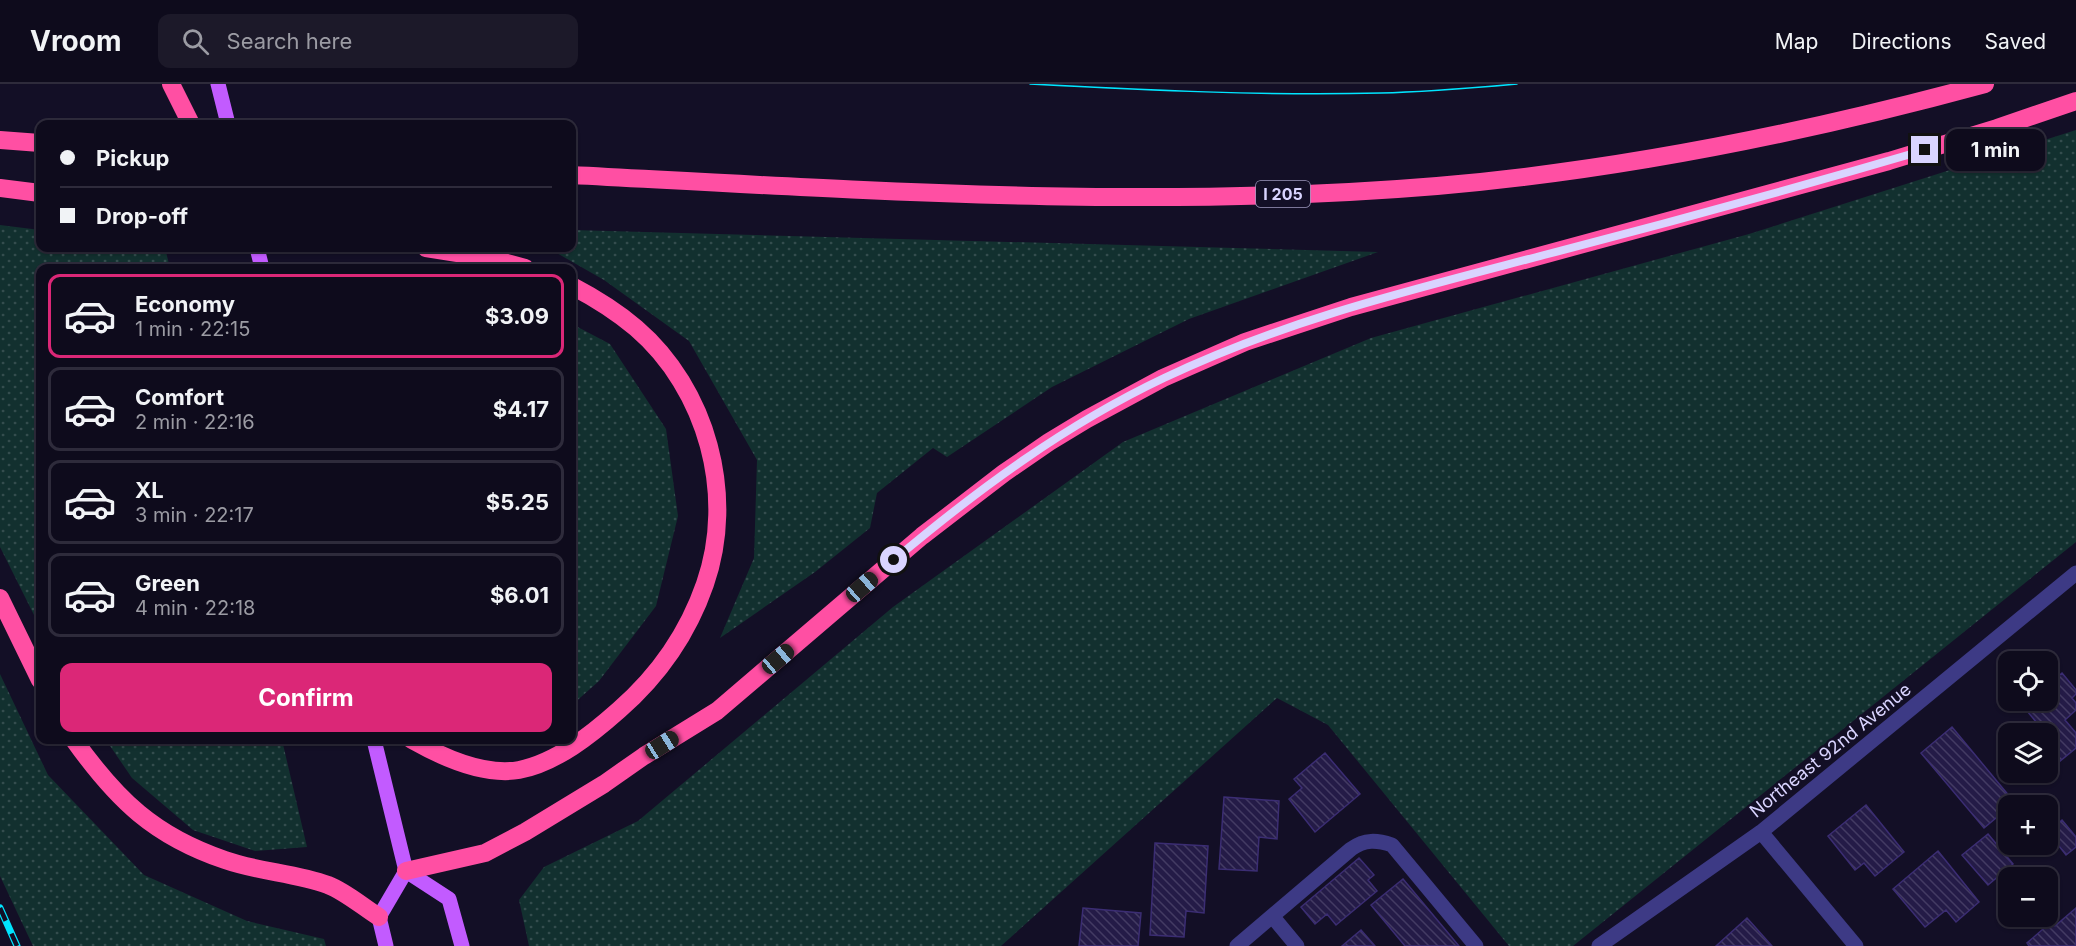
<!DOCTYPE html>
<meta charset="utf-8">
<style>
body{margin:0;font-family:Inter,sans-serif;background:#1c1929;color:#f1f3f6;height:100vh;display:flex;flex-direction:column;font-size:22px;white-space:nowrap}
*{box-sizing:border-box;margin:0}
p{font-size:20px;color:#9b9ba3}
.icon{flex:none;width:33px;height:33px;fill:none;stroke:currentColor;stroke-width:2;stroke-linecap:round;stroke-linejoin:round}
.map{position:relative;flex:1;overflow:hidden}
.drawer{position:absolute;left:36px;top:180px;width:540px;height:480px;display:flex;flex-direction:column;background:#0e0b1c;border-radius:12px;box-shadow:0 2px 4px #0004,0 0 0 2px #2e2b3b}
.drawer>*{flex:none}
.top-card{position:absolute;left:36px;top:36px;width:540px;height:132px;border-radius:12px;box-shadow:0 2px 4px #0004,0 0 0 2px #2e2b3b;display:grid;align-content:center;height:132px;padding:0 24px;background:#0e0b1c}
.buttons{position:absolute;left:1998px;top:567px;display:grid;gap:12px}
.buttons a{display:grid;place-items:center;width:60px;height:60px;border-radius:12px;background:#0e0b1c;box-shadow:0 2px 4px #0004,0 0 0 2px #2e2b3b;font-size:30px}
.end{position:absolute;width:27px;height:27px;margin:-14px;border:8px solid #d9d4ff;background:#111;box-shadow:0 0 0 3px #111}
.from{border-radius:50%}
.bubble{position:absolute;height:42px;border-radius:12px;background:#0e0b1c;box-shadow:0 2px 4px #0004,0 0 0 2px #2e2b3b;font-size:20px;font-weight:700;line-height:42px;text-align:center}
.car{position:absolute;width:18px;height:36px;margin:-18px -9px;border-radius:8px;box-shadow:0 0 4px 2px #0007;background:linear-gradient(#222 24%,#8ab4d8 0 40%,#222 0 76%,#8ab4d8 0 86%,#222 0)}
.top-card b{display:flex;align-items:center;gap:21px;height:57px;font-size:22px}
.top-card b+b{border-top:2px solid #2e2b3b}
.top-card i{width:15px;height:15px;background:#f1f3f6}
ul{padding:10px 0 0;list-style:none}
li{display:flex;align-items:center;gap:18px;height:84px;margin:0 12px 9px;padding:0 12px;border:3px solid #2e2b3b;border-radius:12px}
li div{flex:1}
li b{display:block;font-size:22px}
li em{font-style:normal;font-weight:700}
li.on{border-color:#db2777}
li>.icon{width:54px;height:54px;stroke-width:1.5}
.cta{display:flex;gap:12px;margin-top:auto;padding:12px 24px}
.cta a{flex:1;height:69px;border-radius:12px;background:#db2777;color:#fff;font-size:24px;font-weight:700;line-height:69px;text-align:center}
header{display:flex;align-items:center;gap:36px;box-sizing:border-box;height:84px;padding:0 30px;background:#0e0b1c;border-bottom:2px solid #2e2b3b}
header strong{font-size:28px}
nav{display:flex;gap:33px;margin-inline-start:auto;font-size:21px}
.search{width:420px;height:54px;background:#1c1929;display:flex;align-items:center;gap:15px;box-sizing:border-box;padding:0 21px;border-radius:12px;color:#9b9ba3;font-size:22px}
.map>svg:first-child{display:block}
.grass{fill:url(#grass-dots)}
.building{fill:url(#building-back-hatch);stroke:#3b2d73;stroke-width:1.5}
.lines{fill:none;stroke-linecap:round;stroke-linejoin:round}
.lane{stroke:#3d3a85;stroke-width:15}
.street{stroke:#3d3a85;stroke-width:15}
.primary{stroke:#c25bff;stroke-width:15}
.highway{stroke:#ff4fa3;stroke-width:18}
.tram{stroke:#00e5ff;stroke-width:1.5}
.rail-casing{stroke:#00e5ff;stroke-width:7}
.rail{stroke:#130f26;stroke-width:4.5;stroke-dasharray:14;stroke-linecap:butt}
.route{stroke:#d9d4ff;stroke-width:8}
.labels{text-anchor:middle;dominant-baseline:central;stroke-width:4.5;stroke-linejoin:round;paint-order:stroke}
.shield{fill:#130f26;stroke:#9e99be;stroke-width:1.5}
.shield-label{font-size:16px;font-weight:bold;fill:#d9d4ff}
.street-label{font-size:18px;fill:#d9d4ff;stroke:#130f26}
</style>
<header>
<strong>Vroom</strong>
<div class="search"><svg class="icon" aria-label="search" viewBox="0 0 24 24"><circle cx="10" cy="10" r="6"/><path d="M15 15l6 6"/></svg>Search here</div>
<nav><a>Map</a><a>Directions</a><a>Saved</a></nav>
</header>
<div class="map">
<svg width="2076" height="862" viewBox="0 0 2076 862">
<defs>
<pattern id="grass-dots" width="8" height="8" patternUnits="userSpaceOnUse" patternTransform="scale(1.5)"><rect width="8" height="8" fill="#12302f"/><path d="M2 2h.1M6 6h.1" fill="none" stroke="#344d4e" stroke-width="1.8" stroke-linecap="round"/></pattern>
<pattern id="building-back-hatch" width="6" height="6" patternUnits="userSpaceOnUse" patternTransform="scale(1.5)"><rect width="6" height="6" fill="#241b47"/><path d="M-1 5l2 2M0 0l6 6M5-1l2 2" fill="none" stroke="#433b63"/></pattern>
</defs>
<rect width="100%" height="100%" fill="#130f26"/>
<path class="grass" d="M 2076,46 L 2076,458 L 1573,862 L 1509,862 L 1328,641 L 1277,614 L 1001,862 L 529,862 L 519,816 L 544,783 L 638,737 L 893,523 L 1123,358 L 1371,254 L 1749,150 Z
M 0,141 L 40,146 L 40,164 L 165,164 L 170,184 L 40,184 L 40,543 L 0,463 Z
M 572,146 L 1378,168 L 1189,235 L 1052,303 L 947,373 L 933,364 L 877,409 L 870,444 L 815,488 L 720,554 L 754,474 L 757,376 L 689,257 L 604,196 L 548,164 L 572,164 Z
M 572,240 L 610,260 L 666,345 L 678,432 L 656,522 L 599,597 L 572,621 Z
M 0,590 L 48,691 L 144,791 L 247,837 L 324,855 L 326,862 L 33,862 L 0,792 Z
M 106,656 L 282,656 L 307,763 L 255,767 L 193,746 L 132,694 Z"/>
<path class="building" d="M 2062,589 L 2076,606 L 2076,610 L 2072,614 L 2076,619 L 2076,626 L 2065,636 L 2076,649 L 2076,664 L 2054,682 L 2048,674 L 2048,650 L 2037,650 L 2042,645 L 2022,621 L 2028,616 L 2048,616 L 2048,601 Z
M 1952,643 L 2015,719 L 2008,722 L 2008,724 L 1984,744 L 1921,669 Z
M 1325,669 L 1360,710 L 1315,748 L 1289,715 L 1302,704 L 1294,695 Z
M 1224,713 L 1279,717 L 1277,755 L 1259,753 L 1257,787 L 1219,785 Z
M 1866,721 L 1904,768 L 1875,792 L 1864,779 L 1855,786 L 1828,752 Z
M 2062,736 L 2076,753 L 2076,763 L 2066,771 L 2048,748 Z
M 1988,750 L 2013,780 L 1988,801 L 1962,771 Z
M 1155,759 L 1208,762 L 1204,829 L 1186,827 L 1184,853 L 1150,851 Z
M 1938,767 L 1979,818 L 1956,838 L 1946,826 L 1925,843 L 1893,805 Z
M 1359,774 L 1374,791 L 1368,796 L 1377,807 L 1336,841 L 1327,830 L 1315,840 L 1301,823 Z
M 1403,795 L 1459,862 L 1405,862 L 1371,821 Z
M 1083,824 L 1141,829 L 1138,862 L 1079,862 Z
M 2076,824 L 2076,862 L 2029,862 L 2027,859 L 2051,838 L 2055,842 Z
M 1747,834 L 1772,862 L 1716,862 Z
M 1361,846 L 1375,862 L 1342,862 Z"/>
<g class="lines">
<path class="lane" d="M 1273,833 L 1297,862
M 1237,862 L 1351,765 C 1365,755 1377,756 1392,761 L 1476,862"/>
<path class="street" d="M 1761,748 L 1856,862
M 1599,862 L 1761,748 L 2076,489"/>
<path class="primary" d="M 218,0 L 228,40
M 257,164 L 262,184
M 374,656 L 406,787 L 449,815 L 462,862
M 386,862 L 379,833 L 406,787"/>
<path class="highway" d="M 171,0 L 191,40
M 0,56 L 40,59
M 572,91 C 859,106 1149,126 1437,102 C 1623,86 1805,49 1985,0
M 0,104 L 40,109
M 426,164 L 489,174 L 525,184
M 0,514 L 40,596
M 74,656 C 117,716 154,752 225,776 C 259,788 295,789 328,801 C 346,808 363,823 379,833
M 412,656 C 442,673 484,692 519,686 C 556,679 592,650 619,626 C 658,592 688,549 705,500 C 736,411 707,305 636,244 C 616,227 595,214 572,202
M 406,787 L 485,769 L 525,748 L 604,700 L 644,672 L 717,627 L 922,452 L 1004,389 L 1049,358 L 1087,335 L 1163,294 L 1245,258 L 1351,223 L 1889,77 L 1997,44 L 2076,17"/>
<path class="tram" d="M 1030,0 C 1147,6 1264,12 1381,9 C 1426,8 1472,4 1517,0"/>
<g class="rail-casing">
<path id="rail" d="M 0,824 L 17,862"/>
</g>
<use href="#rail" class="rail"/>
</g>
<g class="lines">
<path class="route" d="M 894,476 C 977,406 1065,341 1164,294 C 1285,236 1415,205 1544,171 C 1672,138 1799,103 1925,66"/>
</g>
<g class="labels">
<rect class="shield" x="1256" y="97" width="54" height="26" rx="4.5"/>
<g class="shield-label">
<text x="1283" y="110">I 205</text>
</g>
<g class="street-label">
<text transform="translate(1830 666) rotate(-39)">Northeast 92nd Avenue</text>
</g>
</g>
</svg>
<div class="buttons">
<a><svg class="icon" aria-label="locate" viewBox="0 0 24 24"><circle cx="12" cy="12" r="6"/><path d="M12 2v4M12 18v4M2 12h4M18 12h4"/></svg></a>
<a><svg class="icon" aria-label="layers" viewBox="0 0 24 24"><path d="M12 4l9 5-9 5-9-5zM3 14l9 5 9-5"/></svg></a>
<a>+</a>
<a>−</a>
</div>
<i class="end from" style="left:894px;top:476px"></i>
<i class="end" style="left:1925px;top:66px"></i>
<div class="bubble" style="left:1946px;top:45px;width:99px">1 min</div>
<i class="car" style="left:862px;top:503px;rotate:49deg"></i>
<i class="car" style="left:778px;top:575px;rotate:50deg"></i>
<i class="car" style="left:662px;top:661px;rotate:58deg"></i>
<div class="top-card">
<b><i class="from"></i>Pickup</b>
<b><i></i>Drop-off</b>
</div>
<section class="drawer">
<ul>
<li class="on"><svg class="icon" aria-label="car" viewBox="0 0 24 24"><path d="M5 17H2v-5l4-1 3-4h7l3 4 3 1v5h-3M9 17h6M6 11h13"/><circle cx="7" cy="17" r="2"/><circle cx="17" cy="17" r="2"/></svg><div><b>Economy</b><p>1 min · 22:15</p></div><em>$3.09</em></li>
<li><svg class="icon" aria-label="car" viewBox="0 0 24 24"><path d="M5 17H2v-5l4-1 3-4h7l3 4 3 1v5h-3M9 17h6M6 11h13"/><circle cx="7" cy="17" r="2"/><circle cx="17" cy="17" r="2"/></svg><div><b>Comfort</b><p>2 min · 22:16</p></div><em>$4.17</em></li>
<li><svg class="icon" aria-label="car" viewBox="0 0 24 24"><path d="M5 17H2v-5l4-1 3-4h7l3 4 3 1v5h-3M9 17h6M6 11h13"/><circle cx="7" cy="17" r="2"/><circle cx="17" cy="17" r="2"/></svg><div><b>XL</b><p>3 min · 22:17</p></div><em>$5.25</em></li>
<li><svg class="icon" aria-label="car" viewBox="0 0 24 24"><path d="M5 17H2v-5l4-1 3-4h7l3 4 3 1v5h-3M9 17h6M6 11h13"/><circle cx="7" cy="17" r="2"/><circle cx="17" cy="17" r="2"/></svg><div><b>Green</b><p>4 min · 22:18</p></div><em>$6.01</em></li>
</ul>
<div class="cta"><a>Confirm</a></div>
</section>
</div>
